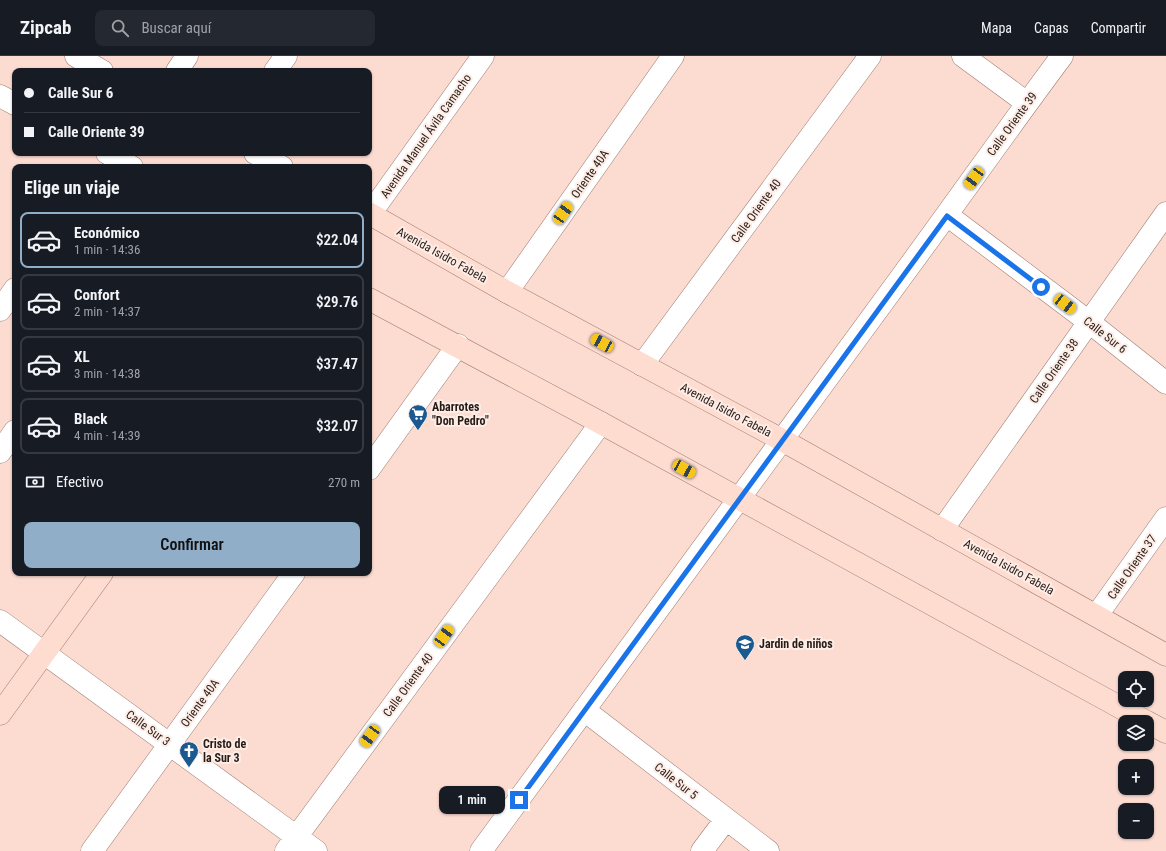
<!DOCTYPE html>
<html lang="es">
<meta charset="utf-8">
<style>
body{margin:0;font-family:"Roboto Condensed",sans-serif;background:#242831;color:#f1f3f6;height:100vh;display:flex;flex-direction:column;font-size:15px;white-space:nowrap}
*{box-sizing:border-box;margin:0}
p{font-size:13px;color:#9ea1a6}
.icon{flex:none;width:22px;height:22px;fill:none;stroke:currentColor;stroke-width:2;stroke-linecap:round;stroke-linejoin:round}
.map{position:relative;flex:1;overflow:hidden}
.details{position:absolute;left:12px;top:108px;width:360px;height:412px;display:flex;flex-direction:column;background:#171b24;border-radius:8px;box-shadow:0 1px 3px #0004}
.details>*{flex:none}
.hud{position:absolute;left:12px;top:12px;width:360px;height:88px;border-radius:8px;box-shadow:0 1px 3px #0004;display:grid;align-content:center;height:88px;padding:0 12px;background:#171b24}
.buttons{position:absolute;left:1118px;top:615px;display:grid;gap:8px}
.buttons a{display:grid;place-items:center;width:36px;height:36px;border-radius:8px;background:#171b24;box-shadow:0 1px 3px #0004;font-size:20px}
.end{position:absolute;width:18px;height:18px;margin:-9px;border:5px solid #1a73e8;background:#fff;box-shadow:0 0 0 2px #fff}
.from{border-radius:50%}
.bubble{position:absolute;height:28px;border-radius:8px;background:#171b24;box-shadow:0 1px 3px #0004;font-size:13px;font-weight:600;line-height:28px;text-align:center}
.car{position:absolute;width:12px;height:24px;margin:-12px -6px;border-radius:5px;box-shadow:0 0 3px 1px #0007;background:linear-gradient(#f5c518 24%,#345 0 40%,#f5c518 0 76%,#345 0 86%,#f5c518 0)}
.hud b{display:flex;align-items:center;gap:14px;height:38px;font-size:15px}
.hud b+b{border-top:1px solid #363941}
.hud i{width:10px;height:10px;background:#f1f3f6}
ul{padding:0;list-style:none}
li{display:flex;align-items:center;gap:12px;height:56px;margin:0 8px 6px;padding:0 4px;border:2px solid #363941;border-radius:8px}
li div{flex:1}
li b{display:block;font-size:15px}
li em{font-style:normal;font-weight:600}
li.current{border-color:#90aec8}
li>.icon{width:36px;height:36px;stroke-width:1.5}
h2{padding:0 12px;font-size:18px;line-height:48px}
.pay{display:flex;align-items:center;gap:10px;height:44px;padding:0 12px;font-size:15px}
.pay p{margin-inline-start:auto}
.primary-button{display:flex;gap:8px;margin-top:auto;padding:8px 12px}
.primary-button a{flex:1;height:46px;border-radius:8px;background:#90aec8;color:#111;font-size:16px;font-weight:600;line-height:46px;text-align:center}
header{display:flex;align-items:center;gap:24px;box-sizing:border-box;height:56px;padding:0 20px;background:#171b24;border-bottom:1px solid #363941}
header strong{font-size:19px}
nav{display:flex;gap:22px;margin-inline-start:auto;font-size:14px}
.search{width:280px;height:36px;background:#242831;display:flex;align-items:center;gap:10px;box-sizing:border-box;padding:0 14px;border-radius:8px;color:#9ea1a6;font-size:15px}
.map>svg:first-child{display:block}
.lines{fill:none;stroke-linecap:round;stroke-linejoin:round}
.street-casing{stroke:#a17d71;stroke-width:23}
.secondary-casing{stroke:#a17d71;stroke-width:23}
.street{stroke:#fff;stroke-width:22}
.secondary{stroke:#fedcd0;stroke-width:22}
.route{stroke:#1a73e8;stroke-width:5}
.labels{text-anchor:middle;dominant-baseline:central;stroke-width:4;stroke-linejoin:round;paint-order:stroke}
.street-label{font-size:12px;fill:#281a15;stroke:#fdede7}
.poi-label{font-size:12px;font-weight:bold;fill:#281a15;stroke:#fdede7;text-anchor:start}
</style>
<header>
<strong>Zipcab</strong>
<div class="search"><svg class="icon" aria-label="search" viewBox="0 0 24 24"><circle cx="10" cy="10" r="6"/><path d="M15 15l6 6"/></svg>Buscar aquí</div>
<nav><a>Mapa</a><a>Capas</a><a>Compartir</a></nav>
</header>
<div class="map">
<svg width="1166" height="795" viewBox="0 0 1166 795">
<rect width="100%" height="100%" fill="#fcdbd1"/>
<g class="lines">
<g class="street-casing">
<path id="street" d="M 76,0 L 102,15
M 963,0 L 1027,47
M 177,15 L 187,0
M 275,15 L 286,0
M 0,40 L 15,48
M 107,97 L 132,111
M 255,97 L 282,111
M 369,157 L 370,158 L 483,0
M 947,159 L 1089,266 L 1166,327
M 507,236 L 673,0
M 0,254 L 15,233
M 642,309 L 870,0
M 0,396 L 15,375
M 369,413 L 458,289
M 942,474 L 1166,157
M 1097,559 L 1166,462
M 0,565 L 316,795
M 584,654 L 768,795
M 92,795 L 294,517
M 286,795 L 601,367
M 481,795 C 623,602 764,409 905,216 C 958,144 1009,71 1062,0
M 702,795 L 726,763"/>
</g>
<g class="secondary-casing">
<path id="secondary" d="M 369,159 L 370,158 L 507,236 L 782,384 L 1166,599
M 369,243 L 601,367 L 1147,666
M 0,658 L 102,517
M 1147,666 L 1166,676"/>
</g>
<use href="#street" class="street"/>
<use href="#secondary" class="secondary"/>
</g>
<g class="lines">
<path class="route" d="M 519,744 L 947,160 L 1041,231"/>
</g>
<defs>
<g id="supermarket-pin" transform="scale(1)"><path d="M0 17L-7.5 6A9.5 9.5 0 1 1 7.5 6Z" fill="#1a5a90" stroke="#fdede7"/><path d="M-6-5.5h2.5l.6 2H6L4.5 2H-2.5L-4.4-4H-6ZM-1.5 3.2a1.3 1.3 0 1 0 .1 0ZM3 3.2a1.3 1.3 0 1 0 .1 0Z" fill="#fff"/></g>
<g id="school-pin" transform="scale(1)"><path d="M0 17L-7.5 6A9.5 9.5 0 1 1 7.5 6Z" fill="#1a5a90" stroke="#fdede7"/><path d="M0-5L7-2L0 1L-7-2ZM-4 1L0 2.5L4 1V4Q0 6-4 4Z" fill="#fff"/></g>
<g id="church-pin" transform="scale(1)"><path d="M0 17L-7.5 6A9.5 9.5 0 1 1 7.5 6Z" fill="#1a5a90" stroke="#fdede7"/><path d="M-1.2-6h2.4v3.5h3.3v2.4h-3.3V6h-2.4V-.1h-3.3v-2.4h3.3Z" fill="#fff"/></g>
</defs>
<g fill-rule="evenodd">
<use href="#supermarket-pin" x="418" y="358"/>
<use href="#school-pin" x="745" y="588"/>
<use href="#church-pin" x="189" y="695"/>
</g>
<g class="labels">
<g class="street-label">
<text transform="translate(1012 68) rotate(-54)">Calle Oriente 39</text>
<text transform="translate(426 80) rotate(-55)">Avenida Manuel Ávila Camacho</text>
<text transform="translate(590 118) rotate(-55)">Oriente 40A</text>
<text transform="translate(756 155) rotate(-54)">Calle Oriente 40</text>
<text transform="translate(442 199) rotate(29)">Avenida Isidro Fabela</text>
<text transform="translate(1105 279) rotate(38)">Calle Sur 6</text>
<text transform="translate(1054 315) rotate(-55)">Calle Oriente 38</text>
<text transform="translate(726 354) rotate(28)">Avenida Isidro Fabela</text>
<text transform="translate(1009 511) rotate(29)">Avenida Isidro Fabela</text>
<text transform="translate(1132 511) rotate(-55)">Calle Oriente 37</text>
<text transform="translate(408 629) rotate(-54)">Calle Oriente 40</text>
<text transform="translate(200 647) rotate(-54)">Oriente 40A</text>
<text transform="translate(148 672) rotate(36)">Calle Sur 3</text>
<text transform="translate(676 725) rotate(38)">Calle Sur 5</text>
</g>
<g class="poi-label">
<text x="432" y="351">Abarrotes<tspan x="432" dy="14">"Don Pedro"</tspan></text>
<text x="759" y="588">Jardin de niños</text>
<text x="203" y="688">Cristo de<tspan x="203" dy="14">la Sur 3</tspan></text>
</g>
</g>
</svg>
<div class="buttons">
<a><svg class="icon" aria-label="locate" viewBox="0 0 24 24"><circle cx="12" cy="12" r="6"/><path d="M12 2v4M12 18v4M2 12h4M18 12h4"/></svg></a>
<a><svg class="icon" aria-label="layers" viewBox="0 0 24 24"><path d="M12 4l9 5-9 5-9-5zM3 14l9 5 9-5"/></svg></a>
<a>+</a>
<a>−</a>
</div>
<i class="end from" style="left:1041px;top:231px"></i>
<i class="end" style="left:519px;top:744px"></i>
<div class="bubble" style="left:439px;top:730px;width:66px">1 min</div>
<i class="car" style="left:974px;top:122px;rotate:216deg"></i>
<i class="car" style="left:563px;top:157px;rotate:35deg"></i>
<i class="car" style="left:1065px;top:248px;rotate:127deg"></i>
<i class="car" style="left:602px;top:287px;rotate:299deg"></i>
<i class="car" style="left:684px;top:413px;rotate:119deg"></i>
<i class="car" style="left:444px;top:580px;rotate:36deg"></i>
<i class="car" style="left:370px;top:680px;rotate:216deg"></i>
<div class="hud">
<b><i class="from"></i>Calle Sur 6</b>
<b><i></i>Calle Oriente 39</b>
</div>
<section class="details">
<h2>Elige un viaje</h2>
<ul>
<li class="current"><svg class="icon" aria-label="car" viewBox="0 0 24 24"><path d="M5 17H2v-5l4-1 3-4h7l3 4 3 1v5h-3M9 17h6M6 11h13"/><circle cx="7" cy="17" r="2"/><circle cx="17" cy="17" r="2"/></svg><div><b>Económico</b><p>1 min · 14:36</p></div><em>$22.04</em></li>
<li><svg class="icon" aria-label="car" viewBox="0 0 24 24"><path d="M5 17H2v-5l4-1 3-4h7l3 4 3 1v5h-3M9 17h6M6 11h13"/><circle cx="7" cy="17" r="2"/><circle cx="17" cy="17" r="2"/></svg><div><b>Confort</b><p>2 min · 14:37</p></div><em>$29.76</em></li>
<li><svg class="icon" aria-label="car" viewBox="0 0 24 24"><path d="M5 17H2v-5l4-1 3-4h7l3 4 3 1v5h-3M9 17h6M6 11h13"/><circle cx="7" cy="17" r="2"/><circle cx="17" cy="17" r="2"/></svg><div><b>XL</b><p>3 min · 14:38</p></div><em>$37.47</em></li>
<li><svg class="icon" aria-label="car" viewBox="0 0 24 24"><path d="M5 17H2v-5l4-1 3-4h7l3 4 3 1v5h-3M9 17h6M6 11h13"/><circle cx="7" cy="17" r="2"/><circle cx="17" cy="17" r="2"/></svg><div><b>Black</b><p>4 min · 14:39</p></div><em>$32.07</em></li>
</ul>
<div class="pay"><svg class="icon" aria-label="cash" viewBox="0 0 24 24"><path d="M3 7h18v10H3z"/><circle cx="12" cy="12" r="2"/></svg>Efectivo<p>270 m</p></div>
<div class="primary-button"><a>Confirmar</a></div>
</section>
</div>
